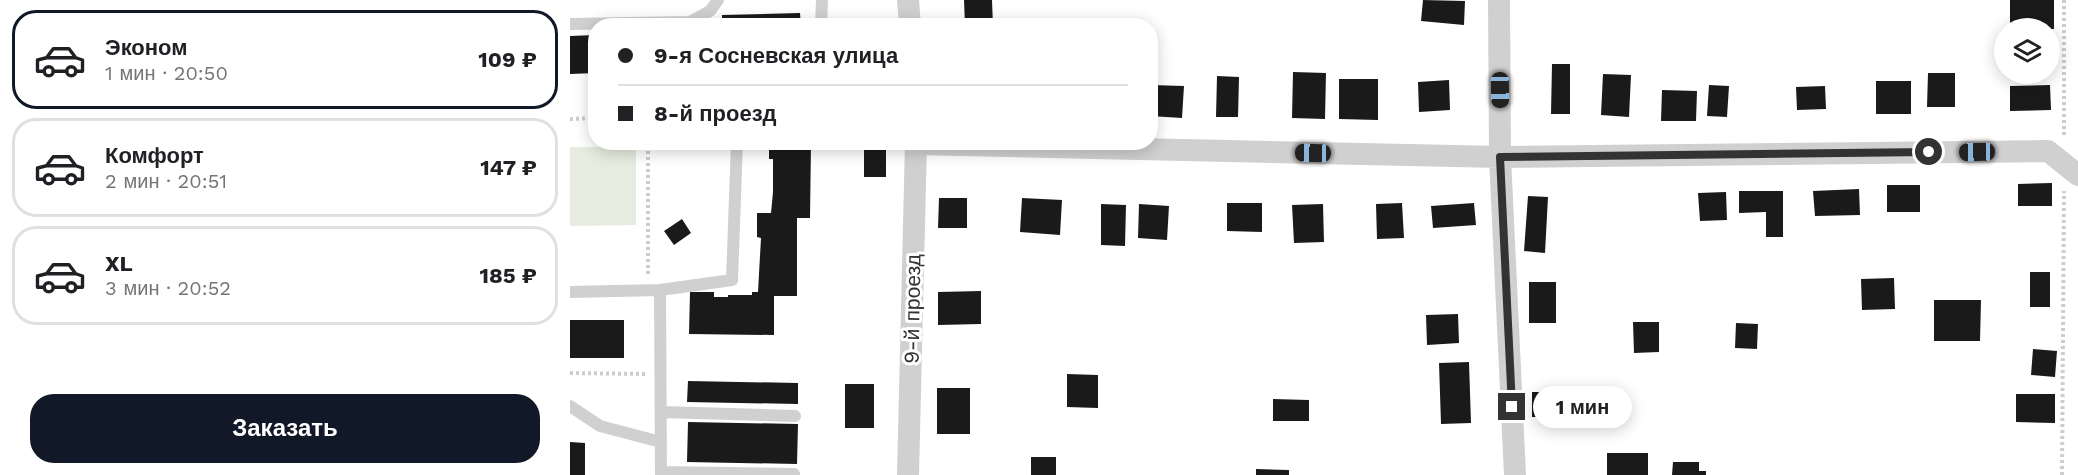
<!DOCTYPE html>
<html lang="ru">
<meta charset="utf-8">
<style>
body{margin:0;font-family:"Work Sans",sans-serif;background:#f6f6f6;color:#202124;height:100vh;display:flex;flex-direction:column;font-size:22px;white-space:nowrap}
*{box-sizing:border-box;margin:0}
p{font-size:20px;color:#757577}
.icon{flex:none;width:33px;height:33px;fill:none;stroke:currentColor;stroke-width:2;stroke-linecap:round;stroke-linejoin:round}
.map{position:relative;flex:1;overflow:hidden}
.side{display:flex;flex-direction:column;background:#fff;width:570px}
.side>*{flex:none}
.guide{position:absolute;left:18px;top:18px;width:570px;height:132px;border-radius:24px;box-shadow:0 3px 15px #0003;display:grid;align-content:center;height:132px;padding:0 30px;background:#fff}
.fabs{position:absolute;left:1424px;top:18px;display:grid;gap:12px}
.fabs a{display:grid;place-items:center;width:66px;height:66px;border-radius:50%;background:#fff;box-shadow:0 3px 15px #0003;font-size:30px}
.end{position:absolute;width:27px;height:27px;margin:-14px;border:8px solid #333;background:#fff;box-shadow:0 0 0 3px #fff}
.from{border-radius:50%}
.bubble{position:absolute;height:42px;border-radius:21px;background:#fff;box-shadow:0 3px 15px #0003;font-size:20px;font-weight:700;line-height:42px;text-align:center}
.car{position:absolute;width:18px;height:36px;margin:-18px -9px;border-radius:8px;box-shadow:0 0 4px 2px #0007;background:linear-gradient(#222 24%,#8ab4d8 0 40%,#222 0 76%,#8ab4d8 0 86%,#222 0)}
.guide b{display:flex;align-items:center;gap:21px;height:57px;font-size:22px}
.guide b+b{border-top:2px solid #e0e0e0}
.guide i{width:15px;height:15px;background:#202124}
ul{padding:10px 0 0;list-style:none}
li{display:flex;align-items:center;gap:18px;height:99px;margin:0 12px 9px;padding:0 18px;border:3px solid #e0e0e0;border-radius:24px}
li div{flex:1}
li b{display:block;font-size:22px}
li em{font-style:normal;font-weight:700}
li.current{border-color:#111827}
li>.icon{width:54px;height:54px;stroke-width:1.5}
.button{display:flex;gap:12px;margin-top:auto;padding:12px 30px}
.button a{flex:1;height:69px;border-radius:24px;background:#111827;color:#fff;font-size:24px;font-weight:700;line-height:69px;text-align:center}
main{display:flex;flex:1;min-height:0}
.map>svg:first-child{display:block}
.pitch{fill:#e6ecdf}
.building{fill:#1a1a1a}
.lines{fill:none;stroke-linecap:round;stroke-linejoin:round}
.path{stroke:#cdcdcd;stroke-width:4;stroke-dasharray:3 3;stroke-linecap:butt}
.lane{stroke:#d0d0d0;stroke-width:12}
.street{stroke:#d0d0d0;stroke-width:22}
.route{stroke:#333;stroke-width:8}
.labels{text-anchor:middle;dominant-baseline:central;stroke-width:6;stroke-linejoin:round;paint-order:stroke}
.street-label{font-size:21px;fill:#333;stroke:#fff}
</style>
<main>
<section class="side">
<ul>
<li class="current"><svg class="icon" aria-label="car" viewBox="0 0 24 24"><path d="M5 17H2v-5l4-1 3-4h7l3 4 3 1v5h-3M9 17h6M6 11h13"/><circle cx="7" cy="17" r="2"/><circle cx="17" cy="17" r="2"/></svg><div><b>Эконом</b><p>1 мин · 20:50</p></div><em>109 ₽</em></li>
<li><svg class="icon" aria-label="car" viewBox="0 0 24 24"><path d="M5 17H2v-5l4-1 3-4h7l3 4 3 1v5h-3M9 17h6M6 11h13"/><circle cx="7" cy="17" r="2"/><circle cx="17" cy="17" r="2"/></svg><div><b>Комфорт</b><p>2 мин · 20:51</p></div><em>147 ₽</em></li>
<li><svg class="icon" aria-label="car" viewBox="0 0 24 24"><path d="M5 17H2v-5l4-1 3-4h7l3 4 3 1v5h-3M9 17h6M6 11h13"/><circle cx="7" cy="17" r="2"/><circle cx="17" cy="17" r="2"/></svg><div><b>XL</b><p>3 мин · 20:52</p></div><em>185 ₽</em></li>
</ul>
<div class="button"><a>Заказать</a></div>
</section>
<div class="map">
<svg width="1508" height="475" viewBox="0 0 1508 475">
<rect width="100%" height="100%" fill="#fff"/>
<path class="pitch" d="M 0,147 L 66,147 L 66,225 L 0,226 Z"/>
<path class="building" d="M 394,0 L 422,0 L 423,26 L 395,26 Z
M 853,0 L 895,1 L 894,25 L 851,21 Z
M 1440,0 L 1484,0 L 1484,29 L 1440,28 Z
M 230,13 L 231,26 L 152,26 L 152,15 Z
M 26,35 L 26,73 L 0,74 L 0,36 Z
M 982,64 L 1000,64 L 1000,114 L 981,114 Z
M 723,72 L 756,73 L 755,119 L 722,118 Z
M 1358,73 L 1385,73 L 1385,107 L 1357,107 Z
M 1033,74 L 1061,75 L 1059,117 L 1031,115 Z
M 647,76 L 669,77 L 668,117 L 646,117 Z
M 769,79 L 808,79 L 808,120 L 769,119 Z
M 879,80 L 880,110 L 849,112 L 848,82 Z
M 1306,81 L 1341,81 L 1341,114 L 1306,114 Z
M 580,85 L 614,86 L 612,118 L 580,116 Z
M 1139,85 L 1159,86 L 1157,117 L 1137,116 Z
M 1480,85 L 1481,110 L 1440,111 L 1440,86 Z
M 1255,86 L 1256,109 L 1227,110 L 1226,87 Z
M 1092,90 L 1127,91 L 1126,121 L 1091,121 Z
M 199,142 L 241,142 L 240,218 L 227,218 L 227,296 L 204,296 L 204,335 L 119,334 L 120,292 L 144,292 L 144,297 L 158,297 L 158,295 L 182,295 L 182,292 L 188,292 L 191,238 L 187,237 L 187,213 L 201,213 L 203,192 L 203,159 L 199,159 Z
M 294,142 L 316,142 L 316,177 L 294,177 Z
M 1482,183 L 1482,206 L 1448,206 L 1448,184 Z
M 1317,185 L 1350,185 L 1350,212 L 1317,212 Z
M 1289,189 L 1290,215 L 1245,216 L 1243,191 Z
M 1169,191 L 1213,191 L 1213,237 L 1196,237 L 1196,212 L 1169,213 Z
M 1156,192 L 1157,220 L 1130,221 L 1128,193 Z
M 958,196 L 978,197 L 975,253 L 954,251 Z
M 369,198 L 397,198 L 397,228 L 368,228 Z
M 452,198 L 492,200 L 490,235 L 450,232 Z
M 657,203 L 692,203 L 692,232 L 657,231 Z
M 832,203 L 834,238 L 807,239 L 806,204 Z
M 904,203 L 906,225 L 863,228 L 861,206 Z
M 531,204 L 556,205 L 555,246 L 531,245 Z
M 569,204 L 599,206 L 597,240 L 568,238 Z
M 753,204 L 754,242 L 724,243 L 722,205 Z
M 112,219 L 121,233 L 104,245 L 94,231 Z
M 1460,272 L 1480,272 L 1480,307 L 1460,307 Z
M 1324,278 L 1325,309 L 1292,310 L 1291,279 Z
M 959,282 L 986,282 L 986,323 L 959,323 Z
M 411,291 L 411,324 L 368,325 L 368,292 Z
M 1364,300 L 1411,300 L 1410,341 L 1364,341 Z
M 888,314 L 889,343 L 857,345 L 856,315 Z
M 0,320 L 54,320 L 54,358 L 0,358 Z
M 1063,322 L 1089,322 L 1089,352 L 1064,353 Z
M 1166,323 L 1188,324 L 1187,349 L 1165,348 Z
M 1463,349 L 1487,351 L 1485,377 L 1461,375 Z
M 899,362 L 901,423 L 871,424 L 869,363 Z
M 497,374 L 528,375 L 528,408 L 497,407 Z
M 118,381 L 228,383 L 228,404 L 117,402 Z
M 275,384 L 304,384 L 304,428 L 275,428 Z
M 367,388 L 400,388 L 400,434 L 367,434 Z
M 962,392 L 993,392 L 993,417 L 962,417 Z
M 1446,394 L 1485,394 L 1485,423 L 1446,422 Z
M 703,399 L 739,400 L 739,421 L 703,421 Z
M 118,422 L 228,424 L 227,464 L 117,462 Z
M 0,442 L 15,443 L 15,475 L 0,475 Z
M 1037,453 L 1078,453 L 1078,475 L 1037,475 Z
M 461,457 L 486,457 L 486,475 L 461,475 Z
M 1103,462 L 1129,462 L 1129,471 L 1136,471 L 1136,475 L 1102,475 Z
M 686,469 L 719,470 L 719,475 L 686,475 Z"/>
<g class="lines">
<path class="path" d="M 1494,0 L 1494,138
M 0,119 L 26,118
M 78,274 L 78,142
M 0,373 L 76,374
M 1492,475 L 1494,191"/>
<path class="lane" d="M 0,24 L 120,22 L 140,11 L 148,0
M 251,26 L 252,0
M 0,292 L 90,290
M 0,406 L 30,426 L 91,442
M 91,412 L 225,416
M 91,472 L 224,474
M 91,475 L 90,290 L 162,280 L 167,142"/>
<path class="street" d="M 338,0 L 340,26
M 929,0 L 930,157 L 945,475
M 346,144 L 930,157 L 1478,151 L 1508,175
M 338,475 L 346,142"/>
</g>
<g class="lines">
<path class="route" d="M 942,407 L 930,157 L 1359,152"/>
</g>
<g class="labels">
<g class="street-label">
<text transform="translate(342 309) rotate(-89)">9-й проезд</text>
</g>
</g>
</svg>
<div class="fabs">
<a><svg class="icon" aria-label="layers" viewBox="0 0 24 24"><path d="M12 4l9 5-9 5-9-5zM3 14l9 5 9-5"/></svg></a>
</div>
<i class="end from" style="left:1359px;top:152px"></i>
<i class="end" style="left:942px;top:407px"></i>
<div class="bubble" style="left:963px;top:386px;width:99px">1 мин</div>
<i class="car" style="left:930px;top:90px;rotate:179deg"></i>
<i class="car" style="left:1407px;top:152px;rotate:269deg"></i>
<i class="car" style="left:743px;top:153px;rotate:271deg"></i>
<div class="guide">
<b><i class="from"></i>9-я Сосневская улица</b>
<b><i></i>8-й проезд</b>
</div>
</div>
</main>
